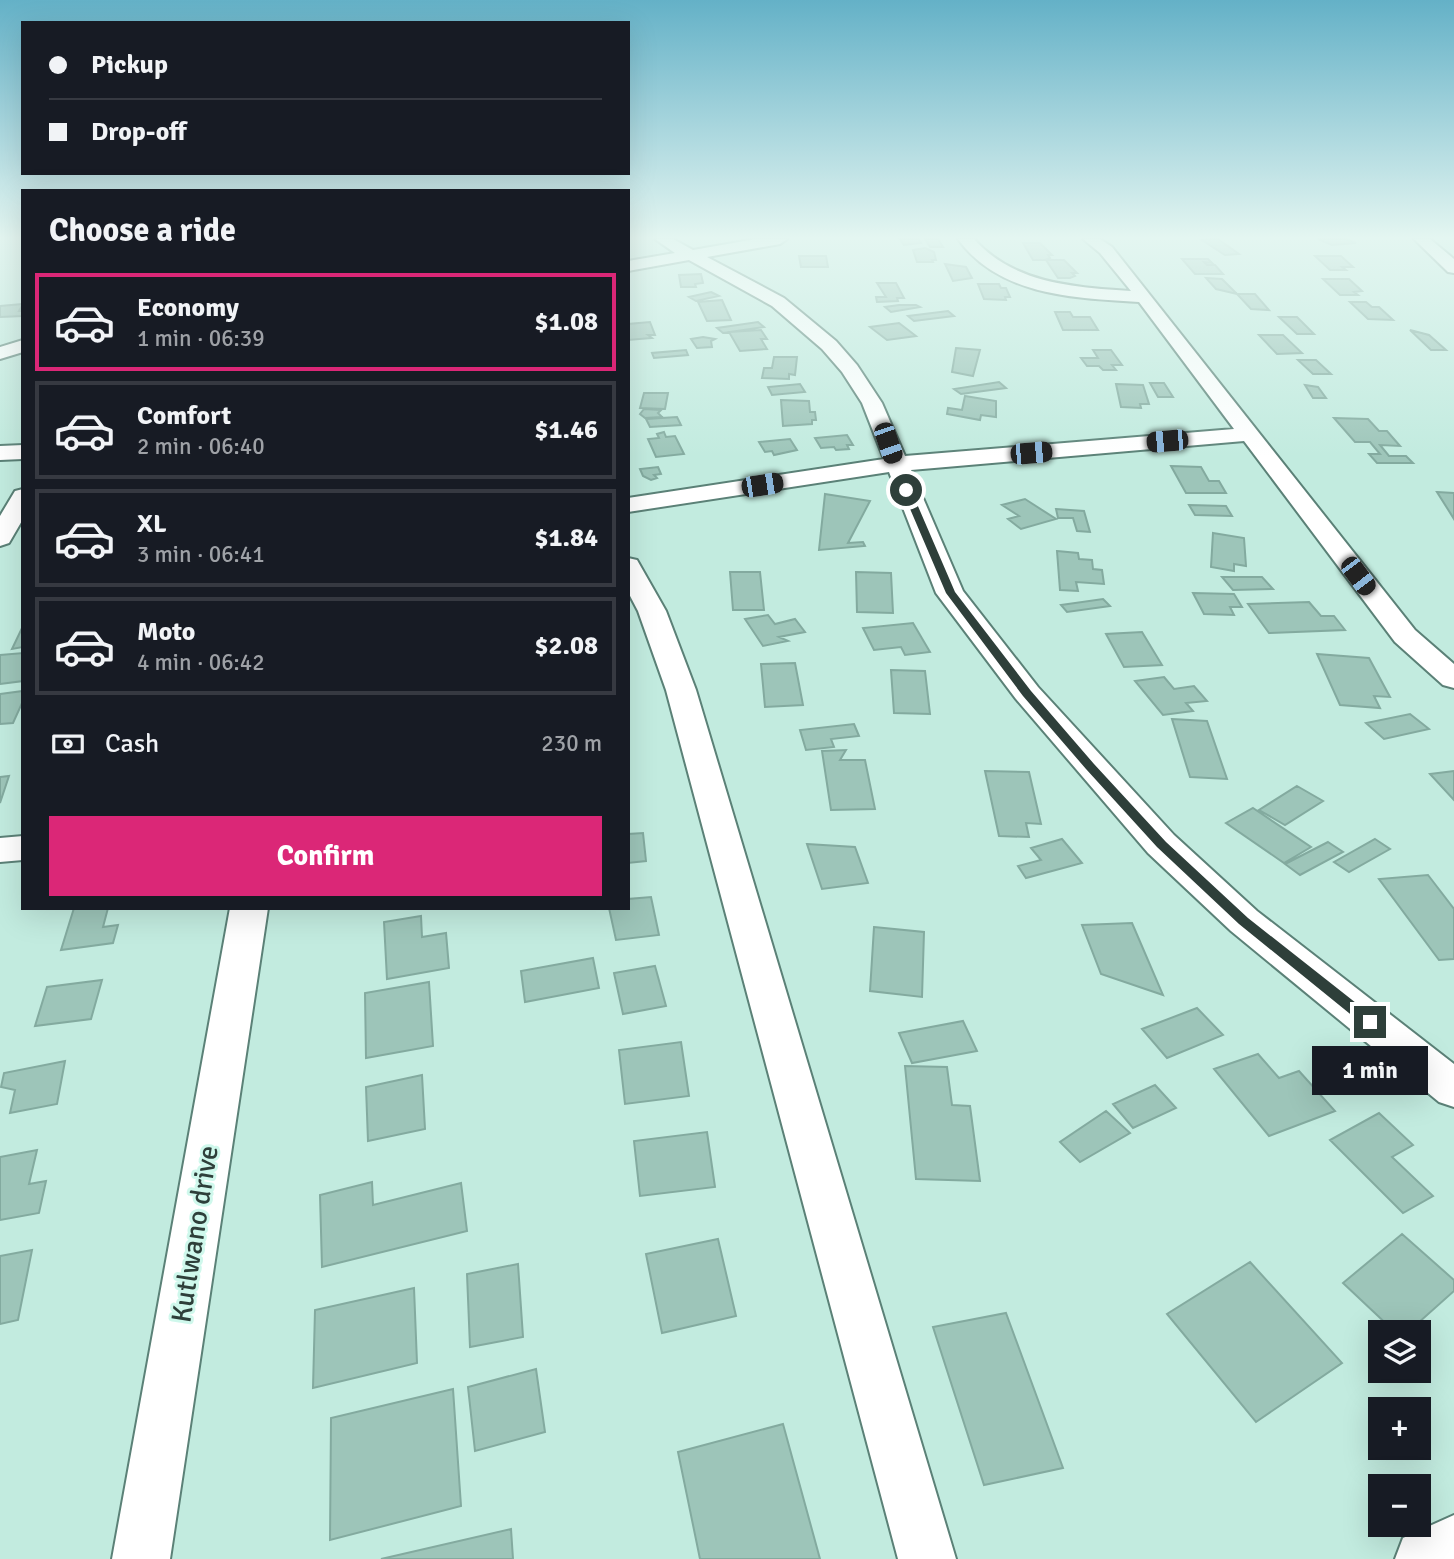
<!DOCTYPE html>
<meta charset="utf-8">
<style>
body{margin:0;font-family:Signika,sans-serif;background:#242831;color:#f1f3f6;height:100vh;display:flex;flex-direction:column;font-size:26px;white-space:nowrap}
*{box-sizing:border-box;margin:0}
p{font-size:23px;color:#9ea1a6}
.icon{flex:none;width:38px;height:38px;fill:none;stroke:currentColor;stroke-width:2;stroke-linecap:round;stroke-linejoin:round}
.map{position:relative;flex:1;overflow:hidden}
.side{position:absolute;left:21px;top:189px;width:609px;height:721px;display:flex;flex-direction:column;background:#171b24;border-radius:0px;box-shadow:0 7px 28px #0002}
.side>*{flex:none}
.hud{position:absolute;left:21px;top:21px;width:609px;height:154px;border-radius:0px;box-shadow:0 7px 28px #0002;display:grid;align-content:center;height:154px;padding:0 28px;background:#171b24}
.tools{position:absolute;left:1368px;top:1320px;display:grid;gap:14px}
.tools a{display:grid;place-items:center;width:63px;height:63px;border-radius:0px;background:#171b24;box-shadow:0 7px 28px #0002;font-size:35px}
.end{position:absolute;width:32px;height:32px;margin:-16px;border:9px solid #2e3f3a;background:#fff;box-shadow:0 0 0 4px #fff}
.from{border-radius:50%}
.bubble{position:absolute;height:49px;border-radius:0px;background:#171b24;box-shadow:0 7px 28px #0002;font-size:23px;font-weight:700;line-height:49px;text-align:center}
.car{position:absolute;width:21px;height:42px;margin:-21px -10px;border-radius:9px;box-shadow:0 0 5px 2px #0007;background:linear-gradient(#222 24%,#8ab4d8 0 40%,#222 0 76%,#8ab4d8 0 86%,#222 0)}
.hud b{display:flex;align-items:center;gap:24px;height:66px;font-size:26px}
.hud b+b{border-top:2px solid #363941}
.hud i{width:18px;height:18px;background:#f1f3f6}
ul{padding:0;list-style:none}
li{display:flex;align-items:center;gap:21px;height:98px;margin:0 14px 10px;padding:0 14px;border:4px solid #363941;border-radius:0px}
li div{flex:1}
li b{display:block;font-size:26px}
li em{font-style:normal;font-weight:700}
li.active{border-color:#db2777}
li>.icon{width:63px;height:63px;stroke-width:1.5}
h2{padding:0 28px;font-size:32px;line-height:84px}
.pay{display:flex;align-items:center;gap:18px;height:77px;padding:0 28px;font-size:26px}
.pay p{margin-inline-start:auto}
.action{display:flex;gap:14px;margin-top:auto;padding:14px 28px}
.action a{flex:1;height:80px;border-radius:0px;background:#db2777;color:#fff;font-size:28px;font-weight:700;line-height:80px;text-align:center}
.map>svg:first-child{display:block}
.building{fill:#9dc5b9;stroke:#83aa9f;stroke-width:2}
.lines{fill:none;stroke-linecap:round;stroke-linejoin:round}
.minor-casing{stroke:#5b8177;stroke-width:4}
.minor{fill:#fff;fill-rule:evenodd}
.route{fill:#2e3f3a}
.labels{text-anchor:middle;dominant-baseline:central;stroke-width:6;stroke-linejoin:round;paint-order:stroke}
.near-street-label{font-size:28px;fill:#2e3f3a;stroke:#cff8ec}
</style>
<div class="map">
<svg width="1454" height="1559" viewBox="0 0 1454 1559">
<rect width="100%" height="100%" fill="#c2ebdf"/>
<path class="building" d="M 900,239 L 919,239 L 921,243 L 904,245 Z
M 925,239 L 938,239 L 943,247 L 930,247 Z
M 1218,239 L 1239,254 L 1225,255 L 1202,240 Z
M 1318,239 L 1345,239 L 1356,243 L 1332,245 Z
M 1023,243 L 1040,243 L 1052,255 L 1048,255 L 1050,258 L 1045,260 L 1033,260 Z
M 925,248 L 934,252 L 936,260 L 932,260 L 933,262 L 917,262 L 913,250 Z
M 799,256 L 826,256 L 828,267 L 801,267 Z
M 1315,256 L 1341,256 L 1353,267 L 1342,267 L 1346,270 L 1330,270 Z
M 1182,259 L 1208,259 L 1212,263 L 1204,262 L 1207,265 L 1215,265 L 1223,274 L 1195,274 Z
M 1046,260 L 1064,260 L 1077,273 L 1072,273 L 1075,276 L 1070,278 L 1058,278 Z
M 945,264 L 966,267 L 972,278 L 953,281 Z
M 701,274 L 703,283 L 695,284 L 696,287 L 681,287 L 679,275 Z
M 1206,278 L 1222,279 L 1237,294 L 1216,289 Z
M 1323,279 L 1349,279 L 1362,291 L 1354,292 L 1358,295 L 1340,295 Z
M 877,283 L 896,283 L 904,298 L 897,298 L 898,301 L 877,302 L 876,297 L 886,297 Z
M 978,284 L 999,284 L 1001,288 L 1006,288 L 1010,297 L 1005,297 L 1006,300 L 984,299 Z
M 711,292 L 719,296 L 696,301 L 689,297 Z
M 1237,294 L 1255,294 L 1269,310 L 1251,309 Z
M 722,300 L 731,320 L 707,321 L 698,302 Z
M 1350,302 L 1366,302 L 1372,307 L 1379,307 L 1393,320 L 1368,319 Z
M 23,304 L 19,311 L 23,311 L 23,316 L 0,317 L 0,306 Z
M 899,305 L 916,305 L 920,307 L 891,312 L 885,307 Z
M 948,311 L 954,316 L 914,321 L 908,316 Z
M 1055,312 L 1070,312 L 1073,317 L 1090,317 L 1098,330 L 1063,330 Z
M 1279,317 L 1297,317 L 1314,334 L 1297,334 Z
M 650,322 L 655,335 L 648,335 L 652,338 L 628,340 L 628,324 Z
M 758,322 L 764,327 L 723,333 L 717,328 Z
M 899,323 L 916,336 L 887,340 L 870,327 Z
M 761,330 L 767,339 L 761,339 L 767,349 L 740,351 L 729,332 Z
M 1410,330 L 1429,335 L 1446,350 L 1431,350 Z
M 1259,335 L 1283,335 L 1302,353 L 1277,354 Z
M 703,337 L 715,339 L 711,341 L 712,347 L 697,348 L 691,339 Z
M 956,348 L 980,350 L 973,376 L 952,372 Z
M 686,350 L 688,355 L 654,358 L 652,353 Z
M 1093,350 L 1111,350 L 1122,365 L 1112,365 L 1116,370 L 1103,370 L 1099,366 L 1087,366 L 1081,358 L 1098,358 Z
M 774,357 L 797,357 L 795,375 L 789,374 L 789,379 L 762,378 L 764,368 L 772,368 Z
M 1298,360 L 1316,360 L 1331,374 L 1313,374 Z
M 999,382 L 1006,388 L 961,394 L 954,389 Z
M 1150,383 L 1164,383 L 1173,397 L 1158,397 Z
M 800,384 L 805,392 L 772,395 L 768,387 Z
M 1116,384 L 1143,385 L 1149,404 L 1140,404 L 1141,408 L 1121,407 Z
M 1305,385 L 1318,387 L 1326,398 L 1313,398 Z
M 644,393 L 668,393 L 665,409 L 640,408 Z
M 965,396 L 996,401 L 996,417 L 981,415 L 980,420 L 947,414 L 948,408 L 962,410 Z
M 781,400 L 809,401 L 810,412 L 815,412 L 816,420 L 812,420 L 812,424 L 783,426 Z
M 644,409 L 661,410 L 658,413 L 662,417 L 645,418 L 640,414 Z
M 677,417 L 681,425 L 650,427 L 646,419 Z
M 1334,418 L 1368,419 L 1379,431 L 1387,431 L 1400,446 L 1380,445 L 1389,456 L 1406,456 L 1413,463 L 1377,463 L 1369,454 L 1380,454 L 1370,442 L 1355,442 Z
M 664,432 L 666,437 L 675,436 L 684,454 L 656,457 L 648,439 L 659,438 L 657,434 Z
M 847,435 L 853,445 L 847,445 L 849,449 L 836,450 L 834,447 L 821,448 L 815,438 Z
M 790,439 L 797,450 L 774,455 L 772,451 L 765,452 L 759,442 Z
M 1171,466 L 1201,467 L 1209,481 L 1219,481 L 1226,493 L 1186,493 Z
M 658,467 L 661,474 L 654,475 L 657,478 L 651,480 L 643,476 L 640,469 Z
M 1437,492 L 1454,493 L 1454,519 Z
M 825,494 L 870,501 L 848,543 L 863,542 L 865,546 L 819,550 Z
M 1025,499 L 1056,519 L 1021,529 L 1008,519 L 1019,516 L 1002,505 Z
M 1189,505 L 1226,506 L 1232,516 L 1195,515 Z
M 1056,509 L 1084,511 L 1090,532 L 1077,531 L 1073,518 L 1058,518 Z
M 1213,533 L 1244,538 L 1246,566 L 1234,564 L 1234,571 L 1211,567 Z
M 1057,551 L 1078,553 L 1079,559 L 1092,560 L 1093,569 L 1102,570 L 1104,584 L 1076,582 L 1078,591 L 1060,590 Z
M 730,572 L 760,572 L 764,610 L 733,610 Z
M 856,572 L 891,573 L 893,613 L 857,612 Z
M 1222,577 L 1262,577 L 1273,589 L 1233,590 Z
M 1193,593 L 1234,594 L 1242,607 L 1230,607 L 1234,615 L 1204,614 Z
M 1103,599 L 1110,606 L 1067,612 L 1061,605 Z
M 1309,602 L 1321,616 L 1334,616 L 1345,630 L 1269,633 L 1248,604 Z
M 768,615 L 775,624 L 795,619 L 805,632 L 779,637 L 788,641 L 763,646 L 745,619 Z
M 913,623 L 930,652 L 905,655 L 901,647 L 874,650 L 863,628 Z
M 23,626 L 23,647 L 12,649 Z
M 1142,632 L 1162,665 L 1124,667 L 1106,634 Z
M 23,653 L 23,681 L 0,684 L 0,655 Z
M 1317,654 L 1369,658 L 1390,697 L 1374,696 L 1380,708 L 1340,705 Z
M 795,663 L 803,705 L 765,707 L 761,664 Z
M 891,670 L 925,671 L 930,714 L 894,713 Z
M 1164,677 L 1174,689 L 1194,686 L 1207,701 L 1186,703 L 1193,711 L 1163,715 L 1135,681 Z
M 23,691 L 23,701 L 13,723 L 0,724 L 0,694 Z
M 1410,714 L 1429,729 L 1384,739 L 1366,723 Z
M 1172,719 L 1207,721 L 1227,779 L 1190,777 Z
M 854,724 L 859,736 L 831,739 L 834,747 L 806,750 L 800,730 Z
M 846,750 L 840,760 L 865,760 L 875,809 L 831,810 L 822,751 Z
M 985,771 L 1029,772 L 1041,824 L 1026,823 L 1029,837 L 999,836 Z
M 1454,771 L 1454,800 L 1430,774 Z
M 9,776 L 0,803 L 0,777 Z
M 1297,786 L 1323,801 L 1285,825 L 1259,810 Z
M 1253,808 L 1311,847 L 1284,863 L 1226,823 Z
M 643,833 L 646,861 L 628,863 L 628,834 Z
M 1062,839 L 1082,863 L 1026,878 L 1018,866 L 1041,860 L 1031,848 Z
M 1375,839 L 1390,849 L 1349,872 L 1334,862 Z
M 1328,842 L 1343,852 L 1300,875 L 1285,864 Z
M 807,844 L 855,847 L 868,883 L 822,889 Z
M 1428,875 L 1454,909 L 1454,959 L 1439,960 L 1379,879 Z
M 651,897 L 659,935 L 616,940 L 609,908 L 628,908 L 628,899 Z
M 74,908 L 108,908 L 103,927 L 118,925 L 113,943 L 61,950 Z
M 421,916 L 422,937 L 446,933 L 449,968 L 387,979 L 384,922 Z
M 1132,923 L 1163,995 L 1101,974 L 1082,925 Z
M 874,927 L 924,932 L 922,997 L 870,991 Z
M 593,958 L 599,988 L 525,1002 L 521,971 Z
M 655,966 L 666,1006 L 623,1014 L 614,973 Z
M 102,980 L 91,1019 L 35,1026 L 47,987 Z
M 429,982 L 433,1046 L 366,1058 L 365,993 Z
M 1197,1008 L 1223,1035 L 1167,1058 L 1142,1029 Z
M 963,1021 L 977,1051 L 912,1063 L 899,1033 Z
M 681,1042 L 689,1096 L 625,1104 L 619,1050 Z
M 1258,1054 L 1279,1078 L 1299,1071 L 1335,1111 L 1269,1136 L 1214,1069 Z
M 65,1061 L 57,1104 L 10,1113 L 15,1090 L 1,1087 L 4,1073 Z
M 905,1066 L 947,1067 L 952,1105 L 970,1106 L 980,1181 L 916,1179 Z
M 422,1075 L 425,1129 L 368,1141 L 366,1087 Z
M 1155,1085 L 1176,1108 L 1133,1128 L 1113,1104 Z
M 1106,1111 L 1130,1133 L 1080,1162 L 1060,1142 Z
M 1379,1113 L 1413,1145 L 1392,1157 L 1433,1196 L 1403,1213 L 1330,1140 Z
M 707,1132 L 715,1187 L 640,1196 L 634,1141 Z
M 37,1150 L 29,1184 L 46,1181 L 39,1213 L 0,1220 L 0,1157 Z
M 372,1182 L 373,1205 L 461,1183 L 467,1231 L 322,1267 L 320,1195 Z
M 1402,1234 L 1454,1280 L 1454,1291 L 1408,1332 L 1395,1332 L 1343,1283 Z
M 718,1239 L 736,1316 L 662,1333 L 646,1254 Z
M 32,1250 L 18,1320 L 0,1324 L 0,1256 Z
M 1250,1262 L 1342,1363 L 1256,1422 L 1167,1314 Z
M 518,1264 L 523,1337 L 470,1347 L 467,1274 Z
M 414,1288 L 417,1363 L 313,1388 L 315,1310 Z
M 1006,1313 L 1063,1468 L 984,1485 L 933,1327 Z
M 536,1369 L 545,1432 L 475,1451 L 468,1387 Z
M 453,1389 L 461,1506 L 330,1540 L 331,1418 Z
M 783,1424 L 820,1559 L 700,1559 L 678,1452 Z
M 511,1529 L 513,1559 L 381,1559 Z"/>
<g class="lines">
<g class="minor-casing">
<path id="minor" d="M 655,239 L 673,239 L 693,250 L 756,239 L 787,239 L 780,244 L 707,257 L 784,298 L 836,341 L 857,365 L 882,403 L 905,456 L 1234,429 L 1139,302 C 1075,298 999,296 958,239 L 974,239 C 1014,284 1074,287 1131,291 L 1100,253 L 1083,239 L 1100,239 L 1112,247 L 1415,630 L 1454,664 L 1454,688 L 1443,685 L 1395,642 L 1244,441 L 911,470 L 963,591 L 1038,687 L 1174,835 L 1257,911 L 1454,1064 L 1454,1107 L 1439,1102 L 1231,931 L 1148,853 L 1016,699 L 936,593 L 889,472 L 628,512 L 628,498 L 884,459 L 862,403 L 842,372 L 822,349 L 772,306 L 689,260 L 628,271 L 628,261 L 675,253 Z
M 1414,239 L 1430,239 L 1454,259 L 1454,273 L 1448,272 Z
M 23,340 L 23,352 L 0,359 L 0,347 Z
M 23,445 L 23,459 L 0,460 L 0,446 Z
M 23,489 L 23,519 L 9,543 L 0,546 L 0,516 L 15,491 Z
M 628,558 L 637,560 L 666,611 L 696,690 L 956,1559 L 898,1559 L 666,690 L 638,611 L 628,592 Z
M 23,836 L 23,860 L 0,862 L 0,838 Z
M 230,908 L 268,908 L 170,1559 L 112,1559 Z
M 1454,1515 L 1454,1559 L 1395,1559 L 1403,1538 Z"/>
</g>
<use href="#minor" class="minor"/>
</g>
<linearGradient id="sky" x2="0" y2="1"><stop stop-color="#64b1c7"/><stop offset="0.52" stop-color="#e4f6f1"/><stop offset="1" stop-color="#e4f6f1" stop-opacity="0"/></linearGradient>
<rect width="1454" height="457" fill="url(#sky)"/>
<path class="route" d="M 906,488 L 911,490 L 955,592 L 1031,691 L 1094,764 L 1166,842 L 1248,918 L 1375,1018 L 1375,1026 L 1365,1026 L 1239,924 L 1157,847 L 1086,769 L 1023,696 L 946,593 L 902,490 Z"/>
<g class="labels">
<g class="near-street-label">
<text transform="translate(195 1234) rotate(-81)">Kutlwano drive</text>
</g>
</g>
</svg>
<div class="tools">
<a><svg class="icon" aria-label="layers" viewBox="0 0 24 24"><path d="M12 4l9 5-9 5-9-5zM3 14l9 5 9-5"/></svg></a>
<a>+</a>
<a>−</a>
</div>
<i class="end from" style="left:906px;top:490px"></i>
<i class="end" style="left:1370px;top:1022px"></i>
<div class="bubble" style="left:1312px;top:1046px;width:116px">1 min</div>
<i class="car" style="left:1167px;top:441px;rotate:265deg"></i>
<i class="car" style="left:888px;top:443px;rotate:161deg"></i>
<i class="car" style="left:1031px;top:453px;rotate:85deg"></i>
<i class="car" style="left:762px;top:485px;rotate:81deg"></i>
<i class="car" style="left:1358px;top:576px;rotate:143deg"></i>
<div class="hud">
<b><i class="from"></i>Pickup</b>
<b><i></i>Drop-off</b>
</div>
<section class="side">
<h2>Choose a ride</h2>
<ul>
<li class="active"><svg class="icon" aria-label="car" viewBox="0 0 24 24"><path d="M5 17H2v-5l4-1 3-4h7l3 4 3 1v5h-3M9 17h6M6 11h13"/><circle cx="7" cy="17" r="2"/><circle cx="17" cy="17" r="2"/></svg><div><b>Economy</b><p>1 min · 06:39</p></div><em>$1.08</em></li>
<li><svg class="icon" aria-label="car" viewBox="0 0 24 24"><path d="M5 17H2v-5l4-1 3-4h7l3 4 3 1v5h-3M9 17h6M6 11h13"/><circle cx="7" cy="17" r="2"/><circle cx="17" cy="17" r="2"/></svg><div><b>Comfort</b><p>2 min · 06:40</p></div><em>$1.46</em></li>
<li><svg class="icon" aria-label="car" viewBox="0 0 24 24"><path d="M5 17H2v-5l4-1 3-4h7l3 4 3 1v5h-3M9 17h6M6 11h13"/><circle cx="7" cy="17" r="2"/><circle cx="17" cy="17" r="2"/></svg><div><b>XL</b><p>3 min · 06:41</p></div><em>$1.84</em></li>
<li><svg class="icon" aria-label="car" viewBox="0 0 24 24"><path d="M5 17H2v-5l4-1 3-4h7l3 4 3 1v5h-3M9 17h6M6 11h13"/><circle cx="7" cy="17" r="2"/><circle cx="17" cy="17" r="2"/></svg><div><b>Moto</b><p>4 min · 06:42</p></div><em>$2.08</em></li>
</ul>
<div class="pay"><svg class="icon" aria-label="cash" viewBox="0 0 24 24"><path d="M3 7h18v10H3z"/><circle cx="12" cy="12" r="2"/></svg>Cash<p>230 m</p></div>
<div class="action"><a>Confirm</a></div>
</section>
</div>
